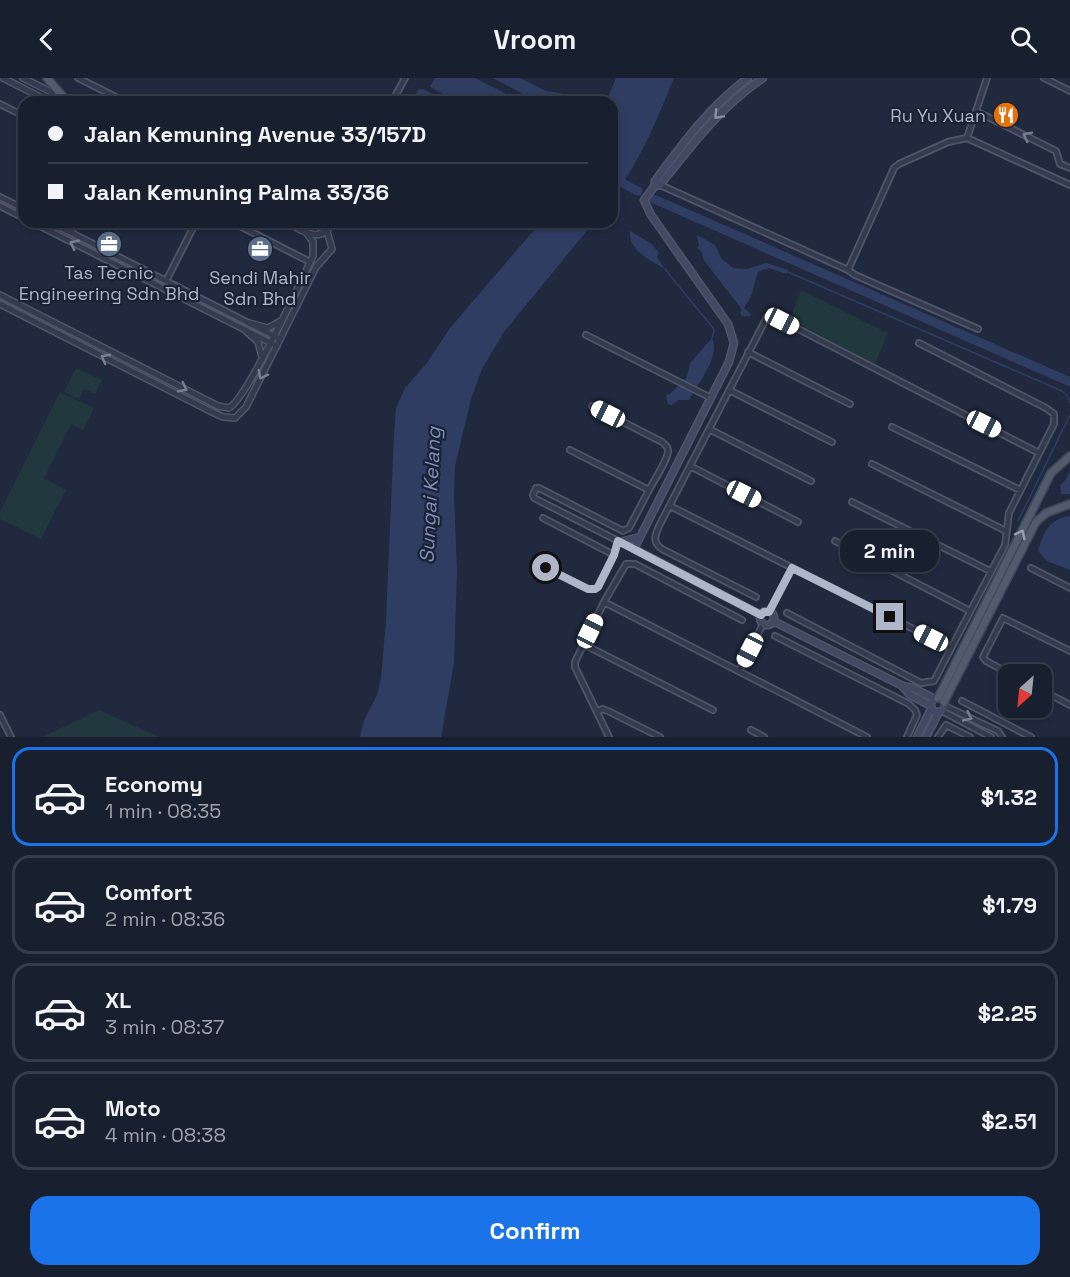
<!DOCTYPE html>
<meta charset="utf-8">
<style>
body{margin:0;font-family:"Space Grotesk",sans-serif;background:#212736;color:#f1f3f6;height:100vh;display:flex;flex-direction:column;font-size:22px;white-space:nowrap}
*{box-sizing:border-box;margin:0}
p{font-size:20px;color:#9fa2aa}
.icon{flex:none;width:33px;height:33px;fill:none;stroke:currentColor;stroke-width:2;stroke-linecap:round;stroke-linejoin:round}
.map{position:relative;height:659px;overflow:hidden}
.drawer{display:flex;flex-direction:column;background:#181f2e;flex:1}
.drawer>*{flex:none}
.top-card{position:absolute;left:18px;top:18px;width:600px;height:132px;border-radius:18px;box-shadow:0 3px 9px #0003,0 0 0 2px #363d4a;display:grid;align-content:center;height:132px;padding:0 30px;background:#181f2e}
.needle{width:39px;rotate:207deg}
.controls{position:absolute;left:998px;top:586px;display:grid;gap:12px}
.controls a{display:grid;place-items:center;width:54px;height:54px;border-radius:12px;background:#181f2e;box-shadow:0 3px 9px #0003,0 0 0 2px #363d4a;font-size:30px}
.end{position:absolute;width:27px;height:27px;margin:-14px;border:8px solid #b0b6ca;background:#111;box-shadow:0 0 0 3px #111}
.from{border-radius:50%}
.bubble{position:absolute;height:42px;border-radius:18px;background:#181f2e;box-shadow:0 3px 9px #0003,0 0 0 2px #363d4a;font-size:20px;font-weight:700;line-height:42px;text-align:center}
.car{position:absolute;width:18px;height:36px;margin:-18px -9px;border-radius:8px;box-shadow:0 0 4px 2px #0007;background:linear-gradient(#fff 24%,#345 0 40%,#fff 0 76%,#345 0 86%,#fff 0)}
.top-card b{display:flex;align-items:center;gap:21px;height:57px;font-size:22px}
.top-card b+b{border-top:2px solid #363d4a}
.top-card i{width:15px;height:15px;background:#f1f3f6}
ul{padding:10px 0 0;list-style:none}
li{display:flex;align-items:center;gap:18px;height:99px;margin:0 12px 9px;padding:0 18px;border:3px solid #363d4a;border-radius:18px}
li div{flex:1}
li b{display:block;font-size:22px}
li em{font-style:normal;font-weight:700}
li.current{border-color:#1a73e8}
li>.icon{width:54px;height:54px;stroke-width:1.5}
.cta{display:flex;gap:12px;margin-top:auto;padding:12px 30px}
.cta a{flex:1;height:69px;border-radius:18px;background:#1a73e8;color:#fff;font-size:24px;font-weight:700;line-height:69px;text-align:center}
header{display:flex;justify-content:space-between;align-items:center;height:78px;padding:0 30px;background:#181f2e;font-size:27px;font-weight:700}
.map>svg:first-child{display:block}
.green{fill:#22383f}
.water{fill:#2f3d63}
.lines{fill:none;stroke-linecap:round;stroke-linejoin:round}
.stream{stroke:#2f3d63;stroke-width:1.5}
.river{stroke:#2f3d63;stroke-width:9}
.minor-casing{stroke:#505669;stroke-width:8}
.tertiary-casing{stroke:#505669;stroke-width:8}
.secondary-casing{stroke:#505669;stroke-width:9}
.primary-casing{stroke:#3e4557;stroke-width:10}
.minor{stroke:#353b4e;stroke-width:4.5}
.tertiary{stroke:#353b4e;stroke-width:5}
.secondary{stroke:#424962;stroke-width:6}
.primary{stroke:#525a6e;stroke-width:7}
.oneway{stroke:#8a90a6}
.oneway2{stroke:#797f92}
.oneway3{stroke:#989fb3}
.route{stroke:#b0b6ca;stroke-width:8}
.labels{text-anchor:middle;dominant-baseline:central;stroke-width:4.5;stroke-linejoin:round;paint-order:stroke}
.poi-label{font-size:18px;fill:#b0b6ca;stroke:#1a2133}
.water-label{font-size:20px;font-style:italic;fill:#7c8eb9;stroke:#1a2133}
</style>
<header><svg class="icon" aria-label="back" viewBox="0 0 24 24"><path d="M15 5l-7 7 7 7"/></svg>Vroom<svg class="icon" aria-label="search" viewBox="0 0 24 24"><circle cx="10" cy="10" r="6"/><path d="M15 15l6 6"/></svg></header>
<div class="map">
<svg width="1070" height="659" viewBox="0 0 1070 659">
<rect width="100%" height="100%" fill="#20293e"/>
<path class="green" d="M 801,212 L 888,255 L 875,286 L 790,241 Z
M 76,290 L 102,302 L 95,316 L 84,311 L 79,321 L 64,314 Z
M 60,314 L 94,330 L 83,352 L 71,346 L 44,400 L 66,412 L 41,461 L 0,441 L 0,434 Z
M 99,632 L 159,659 L 42,659 Z"/>
<path class="water" d="M 435,0 L 475,0 L 522,24 L 459,24 L 430,9 Z
M 493,0 L 520,0 L 546,13 L 561,15 L 578,24 L 538,24 Z
M 616,0 L 674,0 C 657,42 639,85 612,120 L 612,24 L 606,24 Z
M 423,11 L 448,24 L 412,24 L 418,12 Z
M 541,144 L 594,144 L 504,254 L 482,291 L 471,321 L 455,388 L 454,417 L 457,493 L 454,585 L 441,659 L 360,659 L 364,642 L 377,617 L 381,600 L 386,543 L 394,357 L 396,330 L 405,310 L 427,285 L 450,250 Z
M 630,153 L 650,165 L 659,174 L 657,179 L 665,191 C 650,182 628,173 630,153 Z
M 697,157 L 715,167 L 721,180 L 733,190 L 747,191 L 766,185 L 788,192 L 787,196 L 769,190 L 758,194 C 755,202 754,209 752,216 C 750,221 746,225 744,230 L 751,236 L 750,238 L 742,238 L 740,235 L 742,232 L 740,229 L 703,181 L 702,174 L 697,170 L 699,168 Z
M 712,260 C 721,277 698,306 689,322 L 678,322 L 672,327 L 668,326 L 666,317 L 670,316 L 687,299 L 690,285 Z
M 1070,393 L 1070,416 L 1061,416 L 1060,408 L 1066,401 Z
M 1070,438 L 1070,492 L 1047,483 L 1038,473 C 1043,455 1050,440 1070,438 Z"/>
<g class="lines">
<path class="stream" d="M 665,191 L 713,250 L 714,253 L 712,260
M 788,194 L 1062,313 L 1067,317 L 1070,325
M 1018,443 L 1070,337"/>
<path class="river" d="M 612,100 L 638,113
M 654,121 L 1070,304"/>
<g class="minor-casing">
<path id="minor" d="M 78,0 L 126,24
M 1044,0 L 1070,13
M 392,24 L 405,0
M 0,26 L 24,38
M 976,33 L 1056,73 L 1060,86 L 1070,90
M 967,60 L 987,0
M 658,106 L 848,192 L 894,90 L 899,86 L 948,64 L 967,60 L 1070,107
M 0,119 L 24,131
M 0,128 L 24,140
M 32,144 L 277,268
M 50,144 L 280,261
M 68,144 L 73,155
M 232,144 L 310,184
M 327,153 L 332,144
M 848,192 L 855,197 L 978,251
M 166,203 L 196,144
M 586,257 L 711,320
M 748,274 L 850,326
M 729,312 L 832,364
M 892,349 L 1020,412
M 709,351 L 811,403
M 570,372 L 649,412 C 653,404 669,380 668,372 C 667,367 665,367 662,364 L 592,328
M 872,386 L 1006,453
M 690,388 L 798,444
M 852,424 L 990,493
M 670,428 L 951,570
M 543,440 L 614,477
M 835,463 L 970,533
M 634,471 L 534,420 L 533,417 L 536,410 L 539,410 L 623,453 L 629,450 L 649,412
M 546,490 L 588,511 L 595,511 L 598,509 L 614,477 L 618,463
M 1031,490 L 1070,510
M 756,519 L 662,471 C 652,464 655,458 659,448 L 767,239 L 777,240 L 1039,375
M 604,524 L 867,659
M 769,534 L 792,490
M 787,535 L 921,605 L 934,603 L 1005,467 L 1009,435 L 1054,346 L 1054,336 L 1046,330 L 919,265
M 775,558 L 909,626 L 915,632 L 917,637 L 907,659
M 583,566 L 713,632
M 739,593 L 763,546
M 1012,597 L 986,583 L 983,579 L 1003,540 L 1070,573
M 1041,612 L 1070,627
M 962,623 L 1031,659
M 945,628 L 998,653 L 1002,659
M 942,633 L 991,659
M 597,634 L 602,631 L 608,633 L 660,659
M 0,637 L 11,659
M 751,652 L 764,659
M 609,659 L 575,589 L 575,584 L 604,524 L 626,486 L 635,486 L 742,542
M 938,659 L 946,647 L 970,659"/>
</g>
<g class="tertiary-casing">
<path id="tertiary" d="M 3,0 L 50,24
M 23,0 L 71,24
M 286,144 C 299,150 314,163 327,153
M 308,144 L 327,153
M 0,217 L 218,328 L 229,330 C 247,321 301,203 313,178 L 313,164 L 306,154
M 0,226 L 210,333 L 223,339 L 235,340 L 246,329 L 316,189 L 332,171 L 327,153
M 249,245 L 268,250 L 281,243
M 246,253 L 258,264 L 262,279"/>
</g>
<g class="secondary-casing">
<path id="secondary" d="M 654,109 L 655,103 C 683,65 710,28 748,0
M 620,464 L 640,459
M760 540a7 7 0 1 1 14 0a7 7 0 1 1-14 0Z
M 761,537 L 634,471 L 729,284 L 734,265 L 728,246 L 651,137 L 644,122 L 654,109 L 660,107 C 691,68 721,28 763,0
M 773,543 L 903,608 L 913,610 L 935,621
M 903,609 L 910,617 L 931,628
M931 627a7 7 0 1 1 14 0a7 7 0 1 1-14 0Z
M 917,659 L 931,631
M 926,659 L 939,634"/>
</g>
<g class="primary-casing">
<path id="primary" d="M 47,0 L 65,21
M 938,620 L 1051,395 L 1070,378
M 944,624 L 1036,444 L 1046,435 L 1070,426"/>
</g>
<use href="#minor" class="minor"/>
<use href="#tertiary" class="tertiary"/>
<use href="#secondary" class="secondary"/>
<use href="#primary" class="primary"/>
</g>
<defs><path id="oneway-chevron" d="M-2-3.5L2.5 0L-2 3.5" fill="none" stroke-width="1.6" stroke-linecap="round" stroke-linejoin="round" transform="scale(1.5)"/></defs>
<use class="oneway" href="#oneway-chevron" transform="translate(718 37) rotate(133)"/>
<g class="oneway2">
<use href="#oneway-chevron" transform="translate(1027 58) rotate(-153)"/>
<use href="#oneway-chevron" transform="translate(74 166) rotate(-153)"/>
<use href="#oneway-chevron" transform="translate(105 280) rotate(-152)"/>
<use href="#oneway-chevron" transform="translate(262 297) rotate(117)"/>
<use href="#oneway-chevron" transform="translate(183 310) rotate(27)"/>
<use href="#oneway-chevron" transform="translate(968 639) rotate(25)"/>
</g>
<use class="oneway3" href="#oneway-chevron" transform="translate(1021 456) rotate(-63)"/>
<g class="lines">
<path class="route" d="M 546,490 L 588,511 L 595,511 L 598,509 L 614,477 L 618,463 L 761,537 L 764,534 L 769,534 L 792,490 L 890,539"/>
</g>
<defs>
<g id="restaurant-disc" transform="scale(1.35)"><circle r="9.5" fill="#e8710a" stroke="#1a2133"/><path d="M-5-6h1v4h1v-4h1v4h1v-4h1v5L-1.5 .5V6h-2V.5L-5-1ZM5-6V6H3V1.5H1.5Q1.5-4 5-6Z" fill="#fff"/></g>
<g id="office-disc" transform="scale(1.35)"><circle r="9.5" fill="#5c6f8a" stroke="#1a2133"/><path d="M-6-3h4V-5.5h4V-3h4V5H-6ZM-1-4.5V-3h2v-1.5ZM-6 0V1H6V0Z" fill="#fff"/></g>
</defs>
<g fill-rule="evenodd">
<use href="#restaurant-disc" x="1006" y="37"/>
<use href="#office-disc" x="109" y="166"/>
<use href="#office-disc" x="260" y="171"/>
</g>
<g class="labels">
<g class="poi-label">
<text x="986" y="37" text-anchor="end">Ru Yu Xuan</text>
<text x="109" y="194">Tas Tecnic<tspan x="109" dy="21">Engineering Sdn Bhd</tspan></text>
<text x="260" y="199">Sendi Mahir<tspan x="260" dy="21">Sdn Bhd</tspan></text>
</g>
<g class="water-label">
<text transform="translate(430 417) rotate(-87)">Sungai Kelang</text>
</g>
</g>
</svg>
<div class="controls">
<a><svg class="needle" viewBox="-14 -14 28 28"><path d="M0-13l5 13h-10z" fill="#e53935"/><path d="M0 13l5-13h-10z" fill="#9fa2aa"/></svg></a>
</div>
<i class="end from" style="left:546px;top:490px"></i>
<i class="end" style="left:890px;top:539px"></i>
<div class="bubble" style="left:840px;top:452px;width:99px">2 min</div>
<i class="car" style="left:782px;top:243px;rotate:117deg"></i>
<i class="car" style="left:608px;top:336px;rotate:297deg"></i>
<i class="car" style="left:984px;top:346px;rotate:117deg"></i>
<i class="car" style="left:744px;top:416px;rotate:117deg"></i>
<i class="car" style="left:590px;top:553px;rotate:26deg"></i>
<i class="car" style="left:931px;top:560px;rotate:297deg"></i>
<i class="car" style="left:750px;top:572px;rotate:207deg"></i>
<div class="top-card">
<b><i class="from"></i>Jalan Kemuning Avenue 33/157D</b>
<b><i></i>Jalan Kemuning Palma 33/36</b>
</div>
</div>
<section class="drawer">
<ul>
<li class="current"><svg class="icon" aria-label="car" viewBox="0 0 24 24"><path d="M5 17H2v-5l4-1 3-4h7l3 4 3 1v5h-3M9 17h6M6 11h13"/><circle cx="7" cy="17" r="2"/><circle cx="17" cy="17" r="2"/></svg><div><b>Economy</b><p>1 min · 08:35</p></div><em>$1.32</em></li>
<li><svg class="icon" aria-label="car" viewBox="0 0 24 24"><path d="M5 17H2v-5l4-1 3-4h7l3 4 3 1v5h-3M9 17h6M6 11h13"/><circle cx="7" cy="17" r="2"/><circle cx="17" cy="17" r="2"/></svg><div><b>Comfort</b><p>2 min · 08:36</p></div><em>$1.79</em></li>
<li><svg class="icon" aria-label="car" viewBox="0 0 24 24"><path d="M5 17H2v-5l4-1 3-4h7l3 4 3 1v5h-3M9 17h6M6 11h13"/><circle cx="7" cy="17" r="2"/><circle cx="17" cy="17" r="2"/></svg><div><b>XL</b><p>3 min · 08:37</p></div><em>$2.25</em></li>
<li><svg class="icon" aria-label="car" viewBox="0 0 24 24"><path d="M5 17H2v-5l4-1 3-4h7l3 4 3 1v5h-3M9 17h6M6 11h13"/><circle cx="7" cy="17" r="2"/><circle cx="17" cy="17" r="2"/></svg><div><b>Moto</b><p>4 min · 08:38</p></div><em>$2.51</em></li>
</ul>
<div class="cta"><a>Confirm</a></div>
</section>
